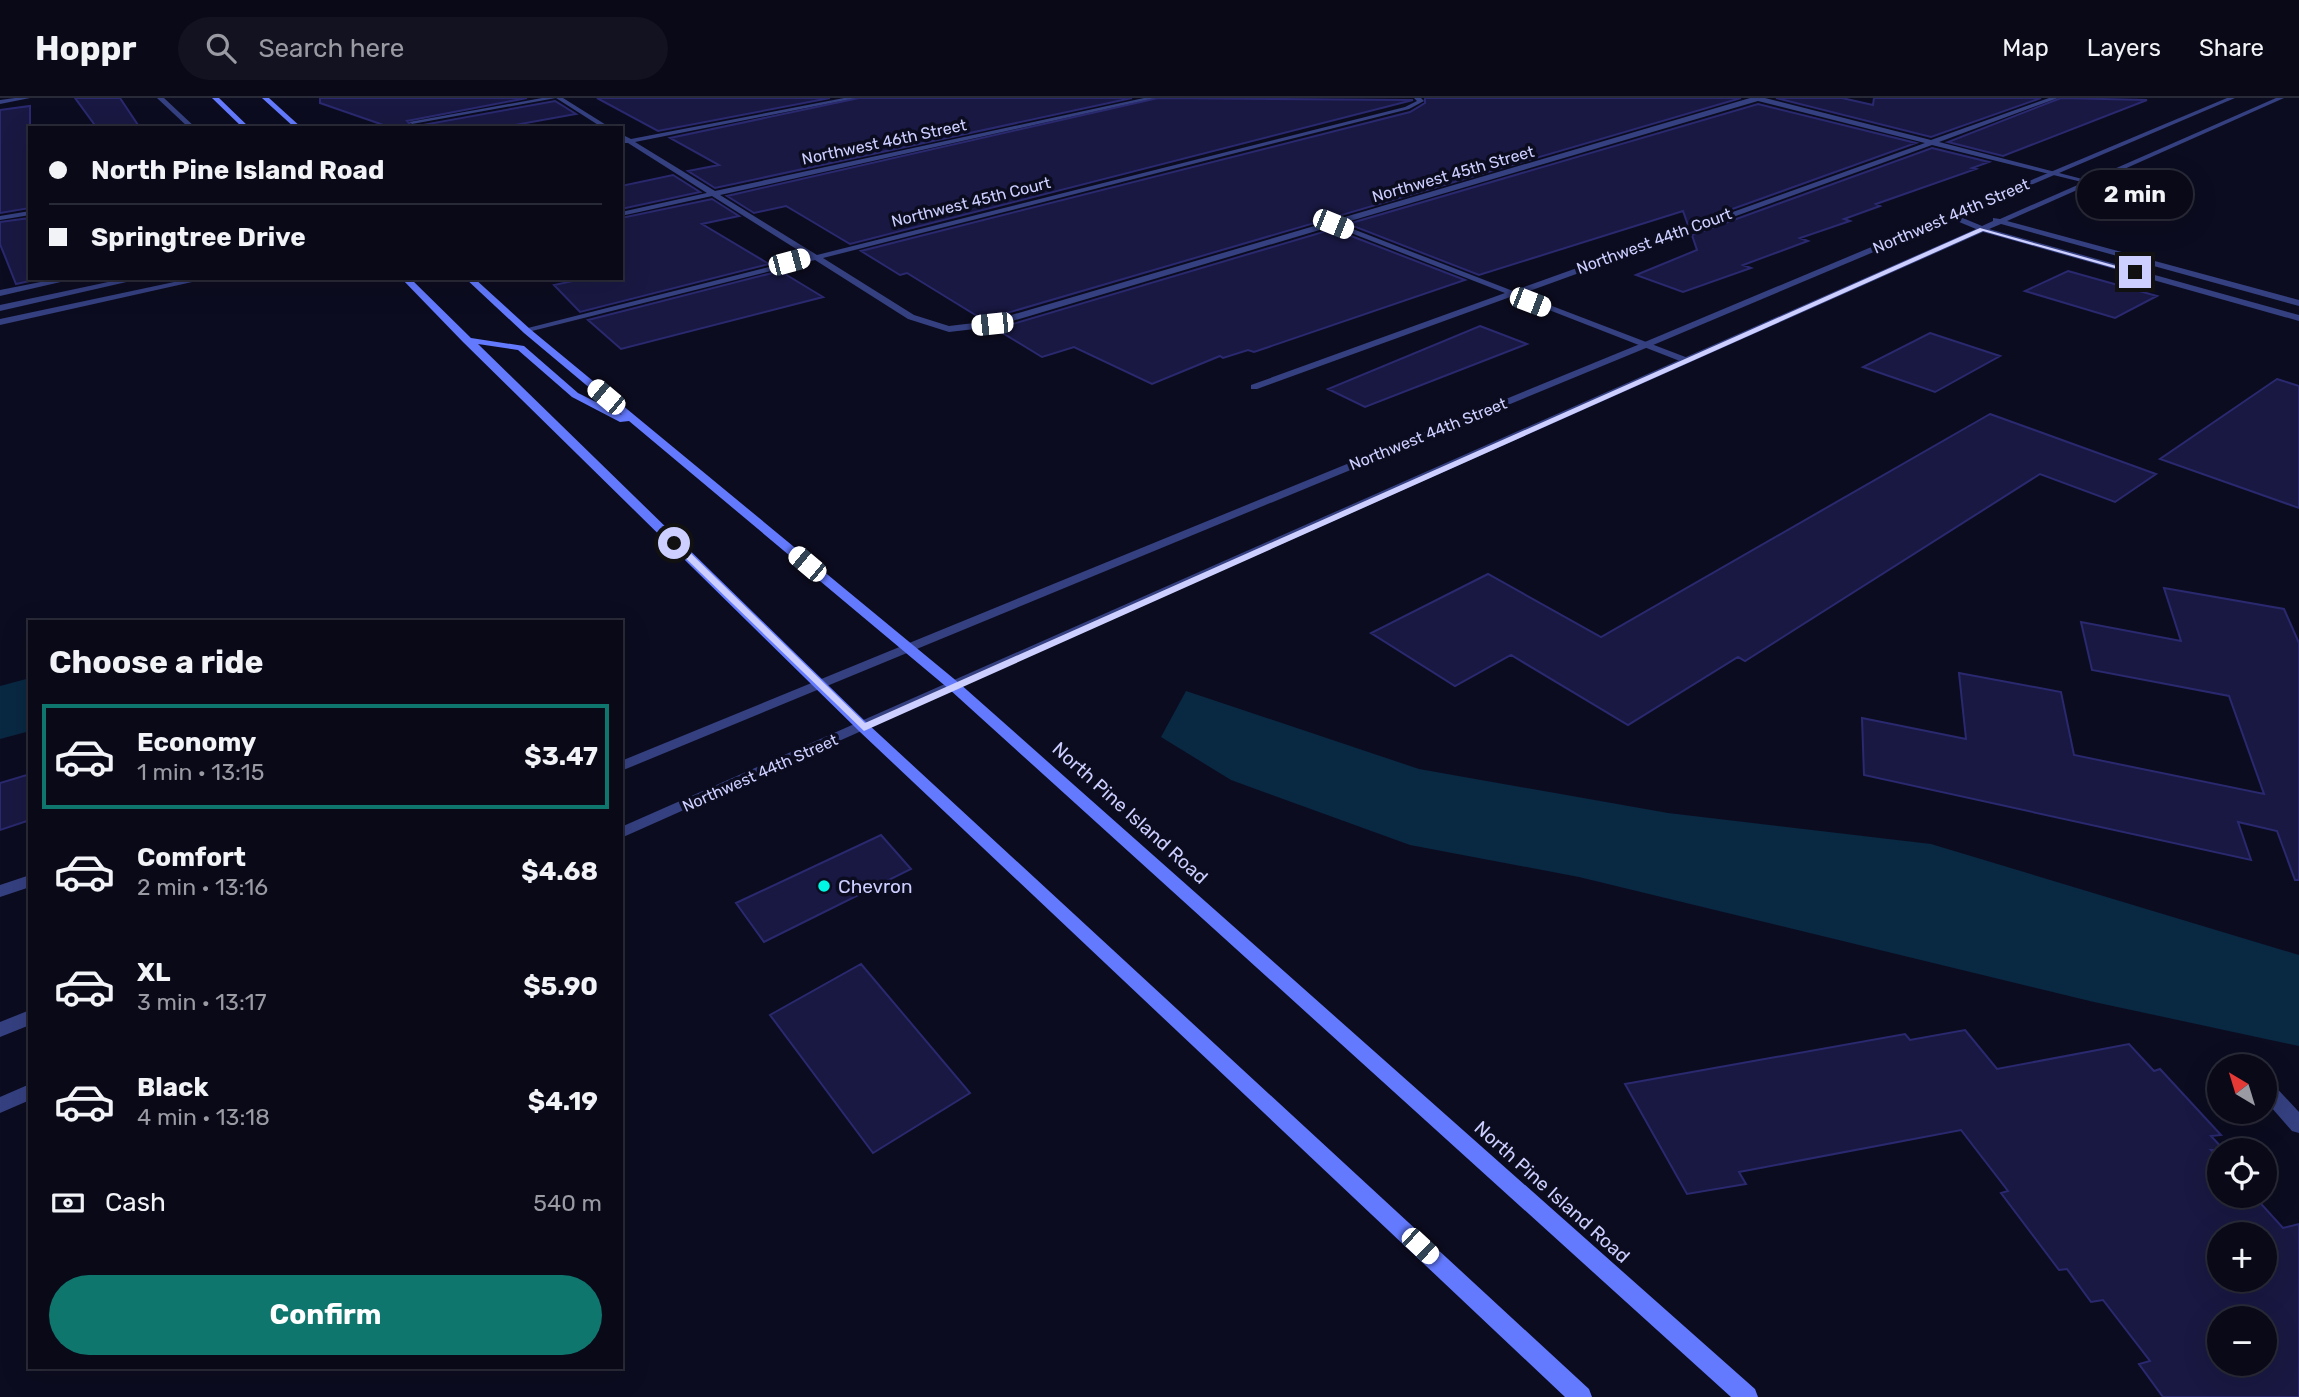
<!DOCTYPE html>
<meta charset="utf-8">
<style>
body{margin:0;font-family:Rubik,sans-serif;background:#121221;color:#f1f3f6;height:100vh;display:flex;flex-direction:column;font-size:26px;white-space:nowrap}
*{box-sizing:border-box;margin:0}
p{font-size:23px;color:#999aa2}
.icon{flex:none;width:38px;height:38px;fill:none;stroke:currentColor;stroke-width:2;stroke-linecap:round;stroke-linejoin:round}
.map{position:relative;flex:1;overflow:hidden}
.drawer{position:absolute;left:28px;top:522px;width:595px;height:749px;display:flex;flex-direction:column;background:#090918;border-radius:0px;box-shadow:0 7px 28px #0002,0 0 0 2px #292a37}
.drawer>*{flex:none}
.hud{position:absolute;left:28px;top:28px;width:595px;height:154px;border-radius:0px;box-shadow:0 7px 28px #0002,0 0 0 2px #292a37;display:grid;align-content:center;height:154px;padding:0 21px;background:#090918}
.needle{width:46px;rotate:322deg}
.tools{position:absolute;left:2207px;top:956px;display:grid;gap:14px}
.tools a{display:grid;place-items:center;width:70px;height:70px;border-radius:50%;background:#090918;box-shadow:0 7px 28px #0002,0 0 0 2px #292a37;font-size:35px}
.end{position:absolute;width:32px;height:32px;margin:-16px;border:9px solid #cccfff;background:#111;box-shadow:0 0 0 4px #111}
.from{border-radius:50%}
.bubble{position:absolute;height:49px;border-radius:24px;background:#090918;box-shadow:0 7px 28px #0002,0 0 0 2px #292a37;font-size:23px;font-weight:700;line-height:49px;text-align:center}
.car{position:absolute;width:21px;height:42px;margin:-21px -10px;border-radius:9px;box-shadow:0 0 5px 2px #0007;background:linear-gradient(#fff 24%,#345 0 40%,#fff 0 76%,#345 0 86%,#fff 0)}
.hud b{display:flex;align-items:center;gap:24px;height:66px;font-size:26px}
.hud b+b{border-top:2px solid #292a37}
.hud i{width:18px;height:18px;background:#f1f3f6}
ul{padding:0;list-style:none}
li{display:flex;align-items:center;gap:21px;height:105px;margin:0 14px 10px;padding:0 7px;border:4px solid transparent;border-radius:0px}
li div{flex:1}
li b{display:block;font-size:26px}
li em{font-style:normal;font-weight:700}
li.selected{border-color:#0f766e}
li>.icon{width:63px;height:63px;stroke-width:1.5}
h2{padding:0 21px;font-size:32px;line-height:84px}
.pay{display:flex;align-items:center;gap:18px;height:77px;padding:0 21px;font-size:26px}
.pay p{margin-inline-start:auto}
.cta{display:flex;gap:14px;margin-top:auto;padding:14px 21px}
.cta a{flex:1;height:80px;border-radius:42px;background:#0f766e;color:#fff;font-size:28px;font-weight:700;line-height:80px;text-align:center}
header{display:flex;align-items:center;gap:42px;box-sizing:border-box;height:98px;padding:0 35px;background:#090918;border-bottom:2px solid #292a37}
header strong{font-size:33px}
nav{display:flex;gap:38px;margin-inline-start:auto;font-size:24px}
.search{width:490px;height:63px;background:#121221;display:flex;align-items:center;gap:18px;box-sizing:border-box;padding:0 24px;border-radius:38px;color:#999aa2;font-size:26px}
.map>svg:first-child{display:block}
.water{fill:#092842}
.building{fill:#191842;stroke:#2a296f;stroke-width:2;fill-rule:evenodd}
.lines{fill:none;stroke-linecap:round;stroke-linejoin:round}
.minor{fill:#354081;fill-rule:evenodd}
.tertiary{fill:#354081;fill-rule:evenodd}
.secondary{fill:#637aff;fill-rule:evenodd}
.route{fill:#cccfff}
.poi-dot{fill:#00f7e3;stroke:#0c0c20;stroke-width:2.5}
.labels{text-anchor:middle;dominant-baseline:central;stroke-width:7;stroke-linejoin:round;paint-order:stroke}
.far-street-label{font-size:16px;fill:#cccfff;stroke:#0c0c20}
.street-label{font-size:19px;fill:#cccfff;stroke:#0c0c20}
.poi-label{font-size:19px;fill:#cccfff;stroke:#0c0c20;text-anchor:start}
</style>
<header>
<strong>Hoppr</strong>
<div class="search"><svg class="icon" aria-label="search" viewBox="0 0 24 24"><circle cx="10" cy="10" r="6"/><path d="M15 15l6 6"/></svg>Search here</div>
<nav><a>Map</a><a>Layers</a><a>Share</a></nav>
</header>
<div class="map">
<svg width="2299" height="1299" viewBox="0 0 2299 1299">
<rect width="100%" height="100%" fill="#0c0c20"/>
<path class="water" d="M 30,580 L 30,633 L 0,641 L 0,588 Z
M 1186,593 L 1419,671 L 1668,715 L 1931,746 L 2299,857 L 2299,948 L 2094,904 L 1579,779 L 1410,747 L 1231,682 L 1161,639 Z"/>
<path class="building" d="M 75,0 L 120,0 L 140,30 L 97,30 Z
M 320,0 L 527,0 L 407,23 L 412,29 L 555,3 L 576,16 L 498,30 L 392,30 L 320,5 Z
M 597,0 L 830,0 L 658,33 Z
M 859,0 L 1132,0 L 715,90 L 688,73 L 719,67 L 670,40 Z
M 1158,0 L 1413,2 L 850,146 L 786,108 L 754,115 L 727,98 Z
M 1425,0 L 1741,0 L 990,220 L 982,221 L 907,175 L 900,177 L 861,153 L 1410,14 L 1425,5 Z
M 1776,0 L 1842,0 L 1873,7 L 1874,0 L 2041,0 L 1931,39 Z
M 2061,0 L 2147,2 L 2003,58 L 1948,44 Z
M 1758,6 L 1916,45 L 1688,127 L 1683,113 L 1479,177 L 1348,126 Z
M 30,8 L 30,110 L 0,115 L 0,12 Z
M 1932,50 L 1989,64 L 1972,70 L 1976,71 L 1876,106 L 1880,108 L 1844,121 L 1850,123 L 1800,140 L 1808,143 L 1743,167 L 1751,170 L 1683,194 L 1636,177 L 1697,152 L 1692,137 Z
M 673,77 L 700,94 L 621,111 L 621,88 Z
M 712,101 L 739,118 L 702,126 L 769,166 L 580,214 L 554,187 L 587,180 L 621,180 L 621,120 Z
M 30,120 L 30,183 L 16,186 L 0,146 L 0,124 Z
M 1333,131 L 1465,182 L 1254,254 L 1248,252 L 1223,260 L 1220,258 L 1152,286 L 1074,249 L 1042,259 L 996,231 Z
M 780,173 L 823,199 L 621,251 L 588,222 Z
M 2068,173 L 2157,198 L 2115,220 L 2025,193 Z
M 1480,228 L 1527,246 L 1365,309 L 1328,291 Z
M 1930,235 L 2000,258 L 1935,294 L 1863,269 Z
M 2277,281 L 2299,288 L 2299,410 L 2160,361 Z
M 1990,316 L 2156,376 L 2115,404 L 2040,376 L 1745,563 L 1738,559 L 1628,627 L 1511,557 L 1455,588 L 1371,535 L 1488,476 L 1601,539 Z
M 2164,490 L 2284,511 L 2299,545 L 2299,782 L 2295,782 L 2277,733 L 2238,724 L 2251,762 L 1864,677 L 1862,620 L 1966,641 L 1959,575 L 2061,594 L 2074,657 L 2264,696 L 2229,598 L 2092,572 L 2081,524 L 2181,543 Z
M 30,676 L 30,722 L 0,732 L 0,685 Z
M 881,737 L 911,771 L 764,844 L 736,805 Z
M 861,866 L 970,995 L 873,1055 L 770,917 Z
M 1965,932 L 1997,971 L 2129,946 L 2154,973 L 2160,971 L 2221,1037 L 2211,1038 L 2224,1052 L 2211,1052 L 2219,1060 L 2219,1097 L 2253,1097 L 2283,1130 L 2299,1126 L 2299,1299 L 2163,1299 L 2139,1266 L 2150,1263 L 2103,1202 L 2091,1204 L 2067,1171 L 2059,1172 L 2001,1095 L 2008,1093 L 1961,1032 L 1739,1074 L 1746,1086 L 1687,1096 L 1625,986 L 1905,936 L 1910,942 ZM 2219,1136 L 2264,1136 L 2264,1181 L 2219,1181 ZM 2219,1220 L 2264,1220 L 2264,1265 L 2219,1265 Z"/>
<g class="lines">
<path class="minor" d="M 15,0 L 30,0 L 0,6 L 0,2 Z
M 157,0 L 164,0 L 196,30 L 189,30 Z
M 542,0 L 563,0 L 611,30 L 603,30 L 556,0 L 412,26 L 409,24 Z
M 844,0 L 856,0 L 635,44 L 715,93 L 1144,0 L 1155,0 L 720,97 L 817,157 L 1405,9 L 1417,3 L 1414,0 L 1421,0 L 1424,3 L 1409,11 L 823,160 L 914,217 L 949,228 L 991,223 L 1750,0 L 1765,0 L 1931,42 L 2049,0 L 2058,0 L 1939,44 L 2094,84 L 2090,86 L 1932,47 L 1521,196 L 1688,260 L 1690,262 L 1685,265 L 1513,198 L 1257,291 L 1251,291 L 1251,287 L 1505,195 L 1333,128 L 992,229 L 949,234 L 908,221 L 815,162 L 524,235 L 524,231 L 809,159 L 712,98 L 621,118 L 621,114 L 707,95 L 628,45 L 624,45 L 621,36 L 631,41 ZM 1758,3 L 1925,45 L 1513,193 L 1340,126 Z
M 30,113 L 30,117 L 0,122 L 0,118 Z
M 61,180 L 78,180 L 0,198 L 0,192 Z
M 30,777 L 30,789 L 0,799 L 0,787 Z
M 2244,957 L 2250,959 L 2256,968 L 2237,968 L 2235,964 L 2238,959 Z
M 2264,981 L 2270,983 L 2299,1014 L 2299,1035 L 2292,1033 L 2264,1001 Z"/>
<path class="tertiary" d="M 2227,0 L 2235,0 L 1958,118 L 1982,128 L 1993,123 L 1993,120 L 2000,121 L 2276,0 L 2284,0 L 2007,123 L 2299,202 L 2299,208 L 2001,126 L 1989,131 L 2299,217 L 2299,223 L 1983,134 L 621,740 L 621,729 L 1976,131 L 1952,121 L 1646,250 L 621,673 L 621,663 L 1640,246 Z
M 127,180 L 144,180 L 0,213 L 0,207 Z
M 193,180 L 210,180 L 0,227 L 0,221 Z
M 30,912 L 30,927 L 0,939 L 0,924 Z
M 30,986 L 30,1002 L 0,1015 L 0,999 Z"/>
<path class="secondary" d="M 212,0 L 219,0 L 250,30 L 243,30 Z
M 262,0 L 269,0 L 302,30 L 295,30 Z
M 401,180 L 410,180 L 471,240 L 524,248 L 578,295 L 622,317 L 524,235 L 465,180 L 474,180 L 530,231 L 959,585 L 1755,1291 L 1758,1299 L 1731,1299 L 949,591 L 629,323 L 620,324 L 572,299 L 518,252 L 478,246 L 869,627 L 1589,1291 L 1592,1299 L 1565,1299 L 859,633 L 463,244 Z"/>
</g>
<path class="route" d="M 1980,130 L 2138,174 L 2132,175 L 1983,133 L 864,633 L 670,445 L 678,443 L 865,625 Z"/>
<circle class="poi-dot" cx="824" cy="788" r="7"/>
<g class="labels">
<g class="far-street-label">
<text transform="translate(884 44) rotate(-12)">Northwest 46th Street</text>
<text transform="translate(1453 76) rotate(-16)">Northwest 45th Street</text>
<text transform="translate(971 104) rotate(-14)">Northwest 45th Court</text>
<text transform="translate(1951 118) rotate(-23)">Northwest 44th Street</text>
<text transform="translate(1654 143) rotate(-20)">Northwest 44th Court</text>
<text transform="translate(1428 336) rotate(-22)">Northwest 44th Street</text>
<text transform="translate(760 675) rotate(-24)">Northwest 44th Street</text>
</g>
<g class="street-label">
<text transform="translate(1130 715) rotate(42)">North Pine Island Road</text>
<text transform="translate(1552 1094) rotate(42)">North Pine Island Road</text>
</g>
<g class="poi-label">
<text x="838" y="788">Chevron</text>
</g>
</g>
</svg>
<div class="tools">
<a><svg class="needle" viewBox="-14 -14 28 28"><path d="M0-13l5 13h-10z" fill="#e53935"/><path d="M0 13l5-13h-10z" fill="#999aa2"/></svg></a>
<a><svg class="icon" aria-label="locate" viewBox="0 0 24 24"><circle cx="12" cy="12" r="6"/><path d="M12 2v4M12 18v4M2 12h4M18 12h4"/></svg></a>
<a>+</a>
<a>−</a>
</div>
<i class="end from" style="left:674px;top:445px"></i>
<i class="end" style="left:2135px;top:174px"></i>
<div class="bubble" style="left:2077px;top:72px;width:116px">2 min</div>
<i class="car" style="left:1333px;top:126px;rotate:112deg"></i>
<i class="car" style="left:789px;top:164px;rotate:75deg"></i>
<i class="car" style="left:1530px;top:204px;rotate:111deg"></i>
<i class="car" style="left:992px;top:226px;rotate:264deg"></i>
<i class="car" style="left:606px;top:299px;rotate:310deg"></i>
<i class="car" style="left:807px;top:466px;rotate:310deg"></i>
<i class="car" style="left:1420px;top:1148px;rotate:133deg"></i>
<div class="hud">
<b><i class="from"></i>North Pine Island Road</b>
<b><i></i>Springtree Drive</b>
</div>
<section class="drawer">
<h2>Choose a ride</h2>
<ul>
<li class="selected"><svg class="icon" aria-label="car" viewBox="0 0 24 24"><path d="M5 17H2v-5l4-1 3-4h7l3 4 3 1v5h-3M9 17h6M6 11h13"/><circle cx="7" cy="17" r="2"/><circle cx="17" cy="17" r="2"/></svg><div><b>Economy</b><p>1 min · 13:15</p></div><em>$3.47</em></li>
<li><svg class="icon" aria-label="car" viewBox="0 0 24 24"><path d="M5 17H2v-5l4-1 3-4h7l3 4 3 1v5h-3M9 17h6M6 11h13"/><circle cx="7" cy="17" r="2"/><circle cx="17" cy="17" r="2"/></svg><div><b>Comfort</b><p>2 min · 13:16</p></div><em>$4.68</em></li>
<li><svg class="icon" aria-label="car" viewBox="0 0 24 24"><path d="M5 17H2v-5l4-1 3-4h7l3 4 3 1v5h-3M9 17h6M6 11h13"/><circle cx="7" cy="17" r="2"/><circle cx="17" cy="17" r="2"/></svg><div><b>XL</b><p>3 min · 13:17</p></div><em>$5.90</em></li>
<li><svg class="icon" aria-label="car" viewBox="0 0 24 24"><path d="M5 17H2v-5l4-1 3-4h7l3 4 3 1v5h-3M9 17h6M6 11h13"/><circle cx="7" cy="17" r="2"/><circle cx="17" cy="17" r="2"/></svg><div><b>Black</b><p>4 min · 13:18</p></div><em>$4.19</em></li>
</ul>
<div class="pay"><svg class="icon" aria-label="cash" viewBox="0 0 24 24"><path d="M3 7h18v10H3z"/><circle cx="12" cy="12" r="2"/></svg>Cash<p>540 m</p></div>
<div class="cta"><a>Confirm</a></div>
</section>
</div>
